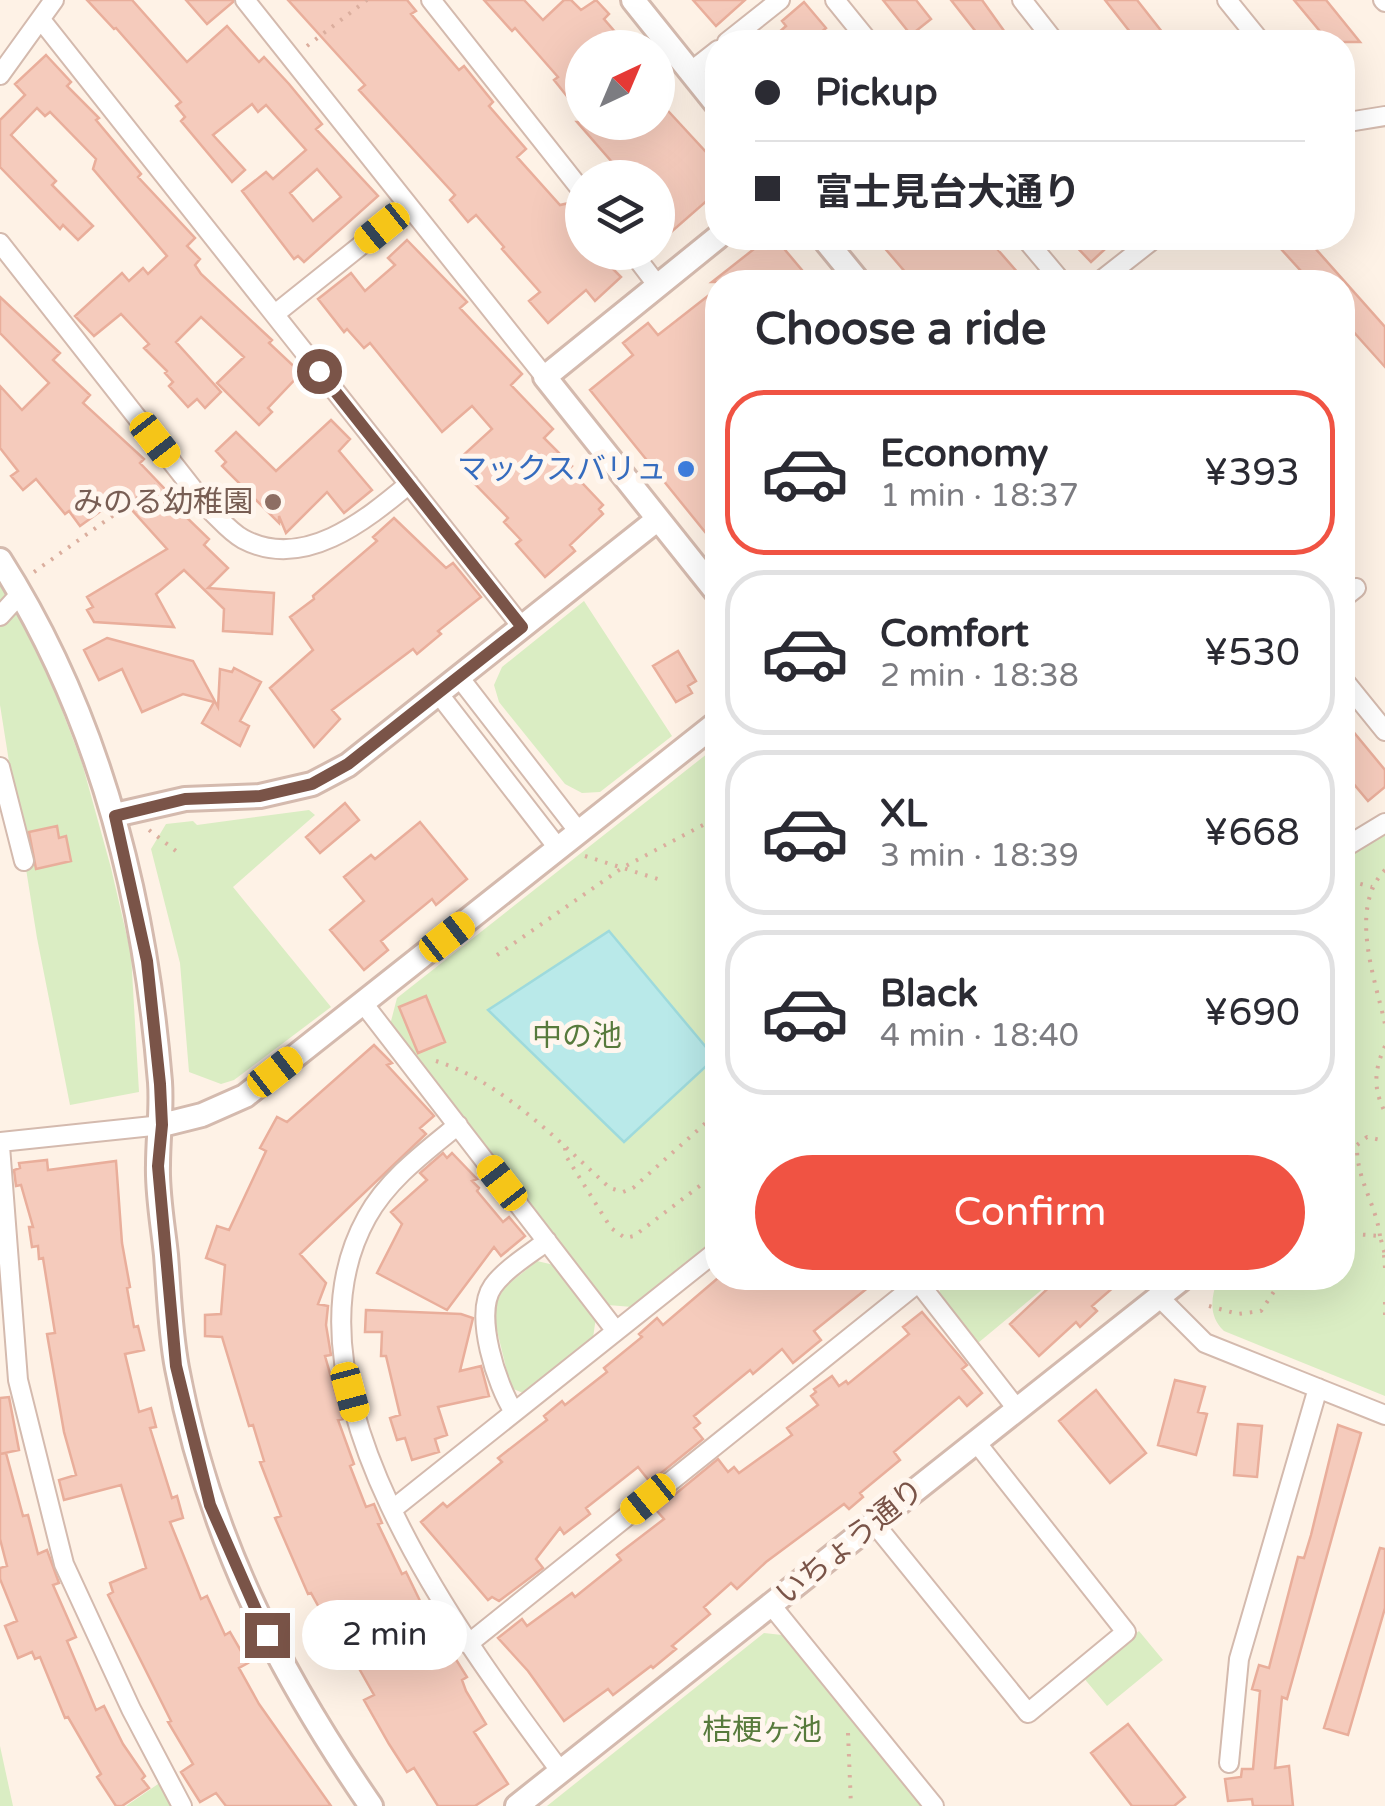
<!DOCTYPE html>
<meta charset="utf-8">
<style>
body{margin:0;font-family:"Varela Round","Noto Sans JP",sans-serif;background:#f7f7f7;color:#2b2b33;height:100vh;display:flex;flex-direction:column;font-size:38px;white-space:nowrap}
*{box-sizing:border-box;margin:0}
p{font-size:32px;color:#7c7c81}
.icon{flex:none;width:55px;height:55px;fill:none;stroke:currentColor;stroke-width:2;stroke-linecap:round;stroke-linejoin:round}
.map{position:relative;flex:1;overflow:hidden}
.panel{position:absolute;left:705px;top:270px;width:650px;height:1020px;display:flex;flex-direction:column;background:#fff;border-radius:40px;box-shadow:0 10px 40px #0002}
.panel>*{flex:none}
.hud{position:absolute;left:705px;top:30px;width:650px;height:220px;border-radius:40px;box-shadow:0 10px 40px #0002;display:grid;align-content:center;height:220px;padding:0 50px;background:#fff}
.needle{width:65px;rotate:44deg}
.fabs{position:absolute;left:565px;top:30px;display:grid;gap:20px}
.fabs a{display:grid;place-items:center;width:110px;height:110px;border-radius:50%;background:#fff;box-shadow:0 10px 40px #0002;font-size:50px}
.end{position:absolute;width:45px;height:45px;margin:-22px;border:12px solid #7a5448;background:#fff;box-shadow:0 0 0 5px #fff}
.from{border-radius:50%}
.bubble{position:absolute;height:70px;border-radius:35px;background:#fff;box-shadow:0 10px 40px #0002;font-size:32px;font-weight:600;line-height:70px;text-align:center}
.car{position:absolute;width:30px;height:60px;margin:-30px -15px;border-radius:12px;box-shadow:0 0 8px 2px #0007;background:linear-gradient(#f5c518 24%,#345 0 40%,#f5c518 0 76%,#345 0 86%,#f5c518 0)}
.hud b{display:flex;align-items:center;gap:35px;height:95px;font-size:38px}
.hud b+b{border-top:2px solid #e1e1e2}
.hud i{width:25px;height:25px;background:#2b2b33}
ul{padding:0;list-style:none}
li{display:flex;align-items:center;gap:30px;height:165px;margin:0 20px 15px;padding:0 30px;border:5px solid #e1e1e2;border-radius:40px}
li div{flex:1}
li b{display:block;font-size:38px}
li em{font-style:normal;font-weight:600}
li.current{border-color:#f05343}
li>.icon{width:90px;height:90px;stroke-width:1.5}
h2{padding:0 50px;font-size:45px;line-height:120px}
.button{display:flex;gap:20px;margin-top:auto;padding:20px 50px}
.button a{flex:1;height:115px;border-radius:60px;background:#f05343;color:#fff;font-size:40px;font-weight:600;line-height:115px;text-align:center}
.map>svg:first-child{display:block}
.green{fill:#daedc3}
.water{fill:#b9e9e9;stroke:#9edadc;stroke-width:2.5}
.building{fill:#f5cbbc;stroke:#e9ae9b;stroke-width:2.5;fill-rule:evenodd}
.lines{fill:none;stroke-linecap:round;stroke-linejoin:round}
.minor-casing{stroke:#d4baae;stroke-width:22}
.tertiary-casing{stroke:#d4baae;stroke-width:28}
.path{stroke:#dbae9e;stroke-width:4;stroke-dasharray:2.5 8;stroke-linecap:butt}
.minor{stroke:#fff;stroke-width:18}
.tertiary{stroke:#fff;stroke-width:22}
.route{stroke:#7a5448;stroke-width:12}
.shop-dot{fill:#3f7fe0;stroke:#fff6ee;stroke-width:4}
.education-dot{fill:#8d6e63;stroke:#fff6ee;stroke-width:4}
.labels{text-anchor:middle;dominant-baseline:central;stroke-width:10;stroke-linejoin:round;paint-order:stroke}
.shop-label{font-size:30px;fill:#366cbe;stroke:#fff6ee;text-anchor:end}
.education-label{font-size:30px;fill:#785e54;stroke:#fff6ee;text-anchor:end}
.park-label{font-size:30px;fill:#577a3c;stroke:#fff6ee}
.street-label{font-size:30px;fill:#7a5448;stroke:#fff6ee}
</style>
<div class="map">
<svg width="1385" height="1806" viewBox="0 0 1385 1806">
<rect width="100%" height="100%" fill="#fef2e6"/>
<path class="green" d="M 0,578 L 40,652 L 82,763 L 111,868 L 131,954 L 139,1092 L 70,1105 L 37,938 L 0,705 Z
M 584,601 L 672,736 L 600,792 L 582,793 L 565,784 L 499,702 L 494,685 L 502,667 Z
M 717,746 L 717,1239 L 632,1307 L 608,1305 L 390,1025 L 397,998 Z
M 309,810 L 315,815 L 233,887 L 331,1007 L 234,1080 L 221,1084 L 189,1072 L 180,963 L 151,849 L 166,824 L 193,821 L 197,825 Z
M 1385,834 L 1385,1396 L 1224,1331 C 1208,1316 1211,1297 1218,1278 L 1342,1278 L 1343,861 Z
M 537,1261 L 554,1265 L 596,1317 L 593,1338 L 523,1393 L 511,1388 L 493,1314 L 495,1304 L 505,1287 Z
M 942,1278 L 1056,1278 L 978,1343 L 939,1295 Z
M 1139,1631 L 1163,1660 L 1107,1706 L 1083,1677 Z
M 764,1633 L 782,1635 L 921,1806 L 547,1806 Z
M 0,1746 L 13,1806 L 0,1806 Z
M 161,1782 L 176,1806 L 126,1806 Z"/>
<path class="water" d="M 609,931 L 715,1058 L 624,1142 L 488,1010 Z"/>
<path class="building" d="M 87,0 L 132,0 L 187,62 L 227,26 L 259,62 L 264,57 L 289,84 L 322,124 L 316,129 L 378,196 L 304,262 L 298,256 L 294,259 L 242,191 L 266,172 L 273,179 L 306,150 L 266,105 L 258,112 L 252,104 L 213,135 L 245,170 L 232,182 L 181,121 L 185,117 L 176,106 L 181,102 L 116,28 L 114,29 ZM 317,169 L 341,197 L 313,221 L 290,193 Z
M 186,0 L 233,0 L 233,2 L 207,24 Z
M 288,0 L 407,0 L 416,11 L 411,14 L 459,70 L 464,66 L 493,102 L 489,106 L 526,149 L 517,157 L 560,205 L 569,203 L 582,219 L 582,252 L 620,252 L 608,264 L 621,277 L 595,301 L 586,290 L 548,323 L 529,301 L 540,292 L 502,249 L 504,247 L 476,215 L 468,222 L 450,200 L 455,195 L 359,90 L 365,85 Z
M 484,0 L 524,0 L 543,20 L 564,0 L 571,0 L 581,10 L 596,0 L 609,14 L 604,19 L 629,48 L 582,48 L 582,115 L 554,80 L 558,77 L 515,28 L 512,31 Z
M 693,0 L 745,0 L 716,26 Z
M 883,0 L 916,0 L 931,19 L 911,35 Z
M 951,0 L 982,0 L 1012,42 L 984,42 Z
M 1105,0 L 1137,0 L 1170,42 L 1138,42 Z
M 1294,0 L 1326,0 L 1360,42 L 1329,42 Z
M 804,2 L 826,28 L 810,42 L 768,42 L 786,26 L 782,21 Z
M 46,55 L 71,82 L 67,86 L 99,118 L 96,120 L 141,174 L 138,177 L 195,238 L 187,246 L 200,259 L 195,265 L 201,274 L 272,340 L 269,343 L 301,373 L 268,408 L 272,412 L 259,425 L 217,383 L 244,357 L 201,317 L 176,342 L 221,392 L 205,408 L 197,399 L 188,407 L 169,386 L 173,382 L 165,373 L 167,371 L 144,348 L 149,344 L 121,314 L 94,336 L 75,316 L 122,273 L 129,281 L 143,268 L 148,274 L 167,256 L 93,169 L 96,159 L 50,112 L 45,116 L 37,108 L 11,135 L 56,181 L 52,185 L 93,226 L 78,240 L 63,225 L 60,229 L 0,167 L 0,120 L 25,95 L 15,84 Z
M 658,100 L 707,153 L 718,144 L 718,191 L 670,233 L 658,219 L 658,178 L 626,178 L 577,122 L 658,122 Z
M 768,238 L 775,238 L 812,282 L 712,282 Z
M 876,238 L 1012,238 L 998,250 L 1026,282 L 897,282 L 906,273 Z
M 1068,238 L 1117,238 L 1091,262 Z
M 1271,238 L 1306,238 L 1385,327 L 1385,367 L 1342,319 L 1342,282 L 1311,282 Z
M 407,240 L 467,302 L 460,308 L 522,374 L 511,385 L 553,429 L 544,438 L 572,466 L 569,469 L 603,505 L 599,509 L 603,514 L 570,545 L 575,551 L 545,577 L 516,544 L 521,540 L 504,522 L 508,518 L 473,482 L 476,479 L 458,460 L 492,429 L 472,406 L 442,432 L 370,343 L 364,348 L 347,329 L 344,332 L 318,299 L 351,273 L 365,291 L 395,265 L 388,258 Z
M 718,288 L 718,548 L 590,390 L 633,355 L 623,343 L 648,323 L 658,335 Z
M 0,297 L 60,353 L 53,360 L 90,395 L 83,403 L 144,459 L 140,463 L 185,510 L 182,513 L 209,539 L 204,545 L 228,568 L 208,588 L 274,593 L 272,634 L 223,631 L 224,609 L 184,570 L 156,594 L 174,627 L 94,622 L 87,610 L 93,607 L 87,597 L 167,549 L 122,499 L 108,512 L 105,508 L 80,526 L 69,511 L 65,514 L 36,479 L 23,490 L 11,476 L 18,471 L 0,448 L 0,386 L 22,410 L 49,383 L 0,333 Z
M 331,420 L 350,439 L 339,451 L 372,490 L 344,513 L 327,492 L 286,533 L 279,516 L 279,523 L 222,466 L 226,462 L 216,451 L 236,432 L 276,471 Z
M 394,518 L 446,568 L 453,563 L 481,597 L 438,631 L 441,634 L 417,654 L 413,649 L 332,710 L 340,719 L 314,747 L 270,688 L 313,650 L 290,617 L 314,599 L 313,596 L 377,541 L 373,537 Z
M 107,638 L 193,661 L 218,707 L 220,669 L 232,672 L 234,668 L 261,682 L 240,721 L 249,726 L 240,746 L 202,723 L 214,702 L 183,694 L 142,712 L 122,669 L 99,680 L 84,650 Z
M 678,651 L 696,681 L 688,686 L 692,693 L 676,702 L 653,666 Z
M 1342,718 L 1385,770 L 1385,787 L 1368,801 L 1342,770 Z
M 345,803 L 359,820 L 320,853 L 306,837 Z
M 420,822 L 467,879 L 436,905 L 432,899 L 381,941 L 388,950 L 364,970 L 330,930 L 364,901 L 344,877 L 371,855 L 375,859 Z
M 57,826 L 59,838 L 66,836 L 71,861 L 36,869 L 29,832 Z
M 426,996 L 445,1042 L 418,1053 L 399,1007 Z
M 374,1045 L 392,1063 L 387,1065 L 434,1116 L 420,1128 L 426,1134 L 300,1254 L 326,1283 L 318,1304 L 328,1306 L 326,1325 L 331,1355 L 325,1356 L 343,1419 L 338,1420 L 354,1464 L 350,1466 L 366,1507 L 374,1504 L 382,1523 L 378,1524 L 402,1574 L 406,1572 L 422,1605 L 467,1677 L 462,1680 L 466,1691 L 486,1724 L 474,1732 L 508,1784 L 475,1806 L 438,1806 L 414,1768 L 407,1772 L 389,1744 L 364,1700 L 374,1695 L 348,1649 L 343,1651 L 311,1593 L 308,1594 L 275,1518 L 281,1516 L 260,1462 L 264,1461 L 253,1425 L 249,1426 L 222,1337 L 205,1336 L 205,1315 L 221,1314 L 225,1265 L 206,1258 L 217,1226 L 229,1230 L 266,1151 L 260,1148 L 277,1117 L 287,1122 Z
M 443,1153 L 447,1158 L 452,1153 L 477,1179 L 472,1181 L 479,1188 L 477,1191 L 503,1222 L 509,1217 L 525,1236 L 501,1256 L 494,1247 L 447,1310 L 377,1273 L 402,1224 L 391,1212 L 427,1180 L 420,1173 Z
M 47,1160 L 48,1170 L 116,1161 L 122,1243 L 130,1287 L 127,1288 L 134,1327 L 138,1326 L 144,1350 L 125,1354 L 139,1412 L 151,1408 L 156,1427 L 150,1428 L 172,1498 L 177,1496 L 183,1518 L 170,1522 L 201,1599 L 207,1596 L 225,1635 L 230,1632 L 248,1663 L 239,1668 L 259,1704 L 331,1806 L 226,1806 L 216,1793 L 200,1802 L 181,1772 L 193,1764 L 168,1722 L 171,1721 L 108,1595 L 113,1592 L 110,1583 L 146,1568 L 121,1485 L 64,1500 L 59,1480 L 76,1475 L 64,1432 L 47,1334 L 55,1333 L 43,1258 L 39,1259 L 38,1246 L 32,1247 L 29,1227 L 33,1227 L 21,1185 L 16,1186 L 14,1170 L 20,1168 L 19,1163 Z
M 718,1278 L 880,1278 L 814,1331 L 821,1340 L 793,1363 L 782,1349 L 753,1374 L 750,1370 L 694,1416 L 700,1423 L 694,1428 L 703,1439 L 650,1482 L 638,1467 L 586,1508 L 590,1514 L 564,1534 L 560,1528 L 536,1559 L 543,1568 L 499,1601 L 492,1597 L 488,1600 L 421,1522 L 443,1503 L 447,1507 L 502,1462 L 498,1458 L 547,1420 L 544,1416 L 562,1401 L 565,1405 L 607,1372 L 604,1368 L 642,1337 L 639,1334 L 657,1318 L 663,1325 Z
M 1059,1278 L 1124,1278 L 1092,1306 L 1097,1311 L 1080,1327 L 1076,1322 L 1039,1356 L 1010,1324 Z
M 366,1310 L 461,1314 L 473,1318 L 460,1371 L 481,1366 L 489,1396 L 438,1407 L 447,1435 L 435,1439 L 439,1452 L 412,1460 L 405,1438 L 397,1440 L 390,1418 L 400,1415 L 386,1356 L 381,1356 L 382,1332 L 365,1332 Z
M 922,1312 L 967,1365 L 962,1369 L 982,1393 L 967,1406 L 959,1397 L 894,1452 L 900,1460 L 860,1493 L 863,1497 L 849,1509 L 844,1504 L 766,1562 L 737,1589 L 731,1583 L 704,1607 L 710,1614 L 672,1646 L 676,1649 L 653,1668 L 651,1666 L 613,1695 L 608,1689 L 564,1721 L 528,1671 L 498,1638 L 522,1619 L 527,1626 L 572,1593 L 575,1597 L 621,1560 L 617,1555 L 664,1519 L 656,1510 L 718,1459 L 728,1472 L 734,1467 L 739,1473 L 792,1435 L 787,1428 L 818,1405 L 811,1396 L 816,1392 L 814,1389 L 832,1376 L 839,1386 L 846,1381 L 848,1384 L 909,1334 L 903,1327 Z
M 1175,1380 L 1205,1387 L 1198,1412 L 1207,1414 L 1196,1455 L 1158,1445 Z
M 1096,1390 L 1146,1453 L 1110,1483 L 1059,1421 Z
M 9,1397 L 19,1450 L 0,1454 L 0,1398 Z
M 1238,1424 L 1262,1426 L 1257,1477 L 1234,1475 Z
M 1338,1425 L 1361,1433 L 1287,1699 L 1282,1697 L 1275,1768 L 1289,1766 L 1293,1806 L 1253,1806 L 1252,1799 L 1228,1801 L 1225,1779 L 1241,1777 L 1242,1769 L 1253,1769 L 1260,1691 L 1252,1689 L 1259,1665 L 1269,1668 L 1298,1557 L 1304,1558 L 1311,1535 Z
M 6,1453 L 23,1516 L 28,1515 L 38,1554 L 47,1550 L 59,1583 L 53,1585 L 76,1637 L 67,1641 L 96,1710 L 104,1706 L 123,1744 L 145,1776 L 142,1779 L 149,1788 L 122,1806 L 116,1806 L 97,1777 L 101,1774 L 68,1717 L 65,1718 L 40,1657 L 35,1659 L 32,1652 L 18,1658 L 5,1626 L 17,1621 L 0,1579 L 0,1568 L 7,1566 L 0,1539 L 0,1454 Z
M 1380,1548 L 1385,1549 L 1385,1608 L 1348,1735 L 1324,1728 Z
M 1128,1724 L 1185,1797 L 1174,1806 L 1132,1806 L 1091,1753 Z"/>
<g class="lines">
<g class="minor-casing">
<path id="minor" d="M 245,0 L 545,377
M 431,0 L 582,191
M 835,0 L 869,42
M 1022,0 L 1055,42
M 1227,0 L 1261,42
M 1383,0 L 1385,2
M 42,21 L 522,627
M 727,42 L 780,0
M 690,72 L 718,50
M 0,75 L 54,0
M 1342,123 L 1385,116
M 1025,238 L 1062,282
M 0,243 L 208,508 C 219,518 230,532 243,539 C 303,571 365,521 409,484
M 632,252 L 658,286
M 1099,282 L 1155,238
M 275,314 L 409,207
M 1342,599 L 1356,588
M 0,616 L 21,593
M 459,677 L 579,832
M 1342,678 L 1385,731
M 438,693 L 558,848
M 0,767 L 24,861
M 1342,849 L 1385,823
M 363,1003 L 616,1331
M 458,1125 C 425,1152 388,1179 367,1217 C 272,1387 462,1639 561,1772
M 0,1142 L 162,1125
M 0,1146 L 18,1380 L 64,1564 L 131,1709 L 182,1806
M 915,1278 L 1017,1409
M 1158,1296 L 1205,1343 L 1385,1415
M 514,1412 C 497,1386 473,1314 493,1286 C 505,1269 530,1254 547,1241
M 393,1509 L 718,1250
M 874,1523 L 1028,1713 L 1126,1632 L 976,1442
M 771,1605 L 934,1806
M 468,1644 L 924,1278
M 1229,1763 L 1239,1659 L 1318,1388"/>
</g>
<g class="tertiary-casing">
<path id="tertiary" d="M 633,0 L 718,106
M 718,237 L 545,377 L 718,594
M 823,238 L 859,282
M 0,560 C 100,717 145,898 160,1082 C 162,1110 158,1137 158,1165 C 157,1194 163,1226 166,1255 C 169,1292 170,1331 177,1368 C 208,1534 276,1668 371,1806
M 115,815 L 185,799 L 260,796 L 312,784 L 348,765 L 658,519
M 162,1125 L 202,1115 L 245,1096 L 718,722
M 517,1806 L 1183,1278"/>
</g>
<path class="path" d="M 307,46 L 367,0
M 34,572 L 160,482
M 149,830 L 176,851
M 585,856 L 664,881
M 1385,870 C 1348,908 1375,978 1385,1024
M 1342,886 L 1349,887 L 1353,882 L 1372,887
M 497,955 L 622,868 L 718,817
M 1385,1046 C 1374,1070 1373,1089 1385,1112
M 436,1061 C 503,1082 559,1142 610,1188 L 623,1192 L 633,1188 L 718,1112
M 565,1148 L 566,1156 L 611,1228 L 625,1238 L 634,1236 L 718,1172
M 1342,1233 L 1380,1236 L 1385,1255
M 1380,1236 C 1376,1204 1356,1179 1357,1145 L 1367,1137 L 1385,1141
M 1384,1255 L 1385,1268
M 1385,1302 L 1385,1317
M 1209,1306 L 1238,1314 L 1261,1311 L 1283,1278
M 848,1733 L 851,1806"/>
<use href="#minor" class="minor"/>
<use href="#tertiary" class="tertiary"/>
</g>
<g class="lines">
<path class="route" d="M 267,1635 L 210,1505 L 176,1366 L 158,1166 L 162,1125 L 160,1084 L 147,961 L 115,816 L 185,799 L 260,796 L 312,784 L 348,764 L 522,627 L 319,371"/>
</g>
<circle class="shop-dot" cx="686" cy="469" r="10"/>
<circle class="education-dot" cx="273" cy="502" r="10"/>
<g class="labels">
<g class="shop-label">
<text x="666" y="469">マックスバリュ</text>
</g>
<g class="education-label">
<text x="253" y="502">みのる幼稚園</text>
</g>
<g class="park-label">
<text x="577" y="1036">中の池</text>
<text x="762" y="1730">桔梗ヶ池</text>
</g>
<g class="street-label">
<text transform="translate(850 1542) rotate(-39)">いちょう通り</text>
</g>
</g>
</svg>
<div class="fabs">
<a><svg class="needle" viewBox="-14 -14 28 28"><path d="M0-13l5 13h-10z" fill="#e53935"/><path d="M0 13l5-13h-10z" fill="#7c7c81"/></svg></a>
<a><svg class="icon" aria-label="layers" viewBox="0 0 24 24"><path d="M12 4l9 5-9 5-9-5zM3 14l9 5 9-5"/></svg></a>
</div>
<i class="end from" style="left:319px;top:371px"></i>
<i class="end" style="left:267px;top:1635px"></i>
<div class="bubble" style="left:302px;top:1600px;width:165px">2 min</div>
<i class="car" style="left:382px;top:228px;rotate:231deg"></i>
<i class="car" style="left:155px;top:440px;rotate:142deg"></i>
<i class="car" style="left:447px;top:937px;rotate:52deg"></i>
<i class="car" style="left:275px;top:1072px;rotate:52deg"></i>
<i class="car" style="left:502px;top:1183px;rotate:322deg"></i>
<i class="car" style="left:350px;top:1392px;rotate:165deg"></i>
<i class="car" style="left:648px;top:1499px;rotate:231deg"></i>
<div class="hud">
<b><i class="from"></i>Pickup</b>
<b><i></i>富士見台大通り</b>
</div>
<section class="panel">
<h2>Choose a ride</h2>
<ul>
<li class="current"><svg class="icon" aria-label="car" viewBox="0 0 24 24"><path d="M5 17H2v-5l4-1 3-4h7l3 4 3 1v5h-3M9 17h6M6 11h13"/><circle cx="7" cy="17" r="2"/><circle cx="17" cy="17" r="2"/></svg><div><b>Economy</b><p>1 min · 18:37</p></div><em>¥393</em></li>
<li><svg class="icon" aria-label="car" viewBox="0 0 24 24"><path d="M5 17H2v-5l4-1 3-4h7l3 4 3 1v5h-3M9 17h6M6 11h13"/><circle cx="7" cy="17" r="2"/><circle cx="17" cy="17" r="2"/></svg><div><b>Comfort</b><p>2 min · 18:38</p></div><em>¥530</em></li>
<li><svg class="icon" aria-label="car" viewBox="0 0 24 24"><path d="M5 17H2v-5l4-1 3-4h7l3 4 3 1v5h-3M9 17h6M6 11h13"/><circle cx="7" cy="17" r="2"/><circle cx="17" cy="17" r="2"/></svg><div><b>XL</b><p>3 min · 18:39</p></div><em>¥668</em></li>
<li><svg class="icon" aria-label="car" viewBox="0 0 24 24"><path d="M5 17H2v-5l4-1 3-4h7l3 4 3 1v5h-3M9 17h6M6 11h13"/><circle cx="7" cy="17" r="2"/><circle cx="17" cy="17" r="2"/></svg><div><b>Black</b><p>4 min · 18:40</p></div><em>¥690</em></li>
</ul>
<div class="button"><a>Confirm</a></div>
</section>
</div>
